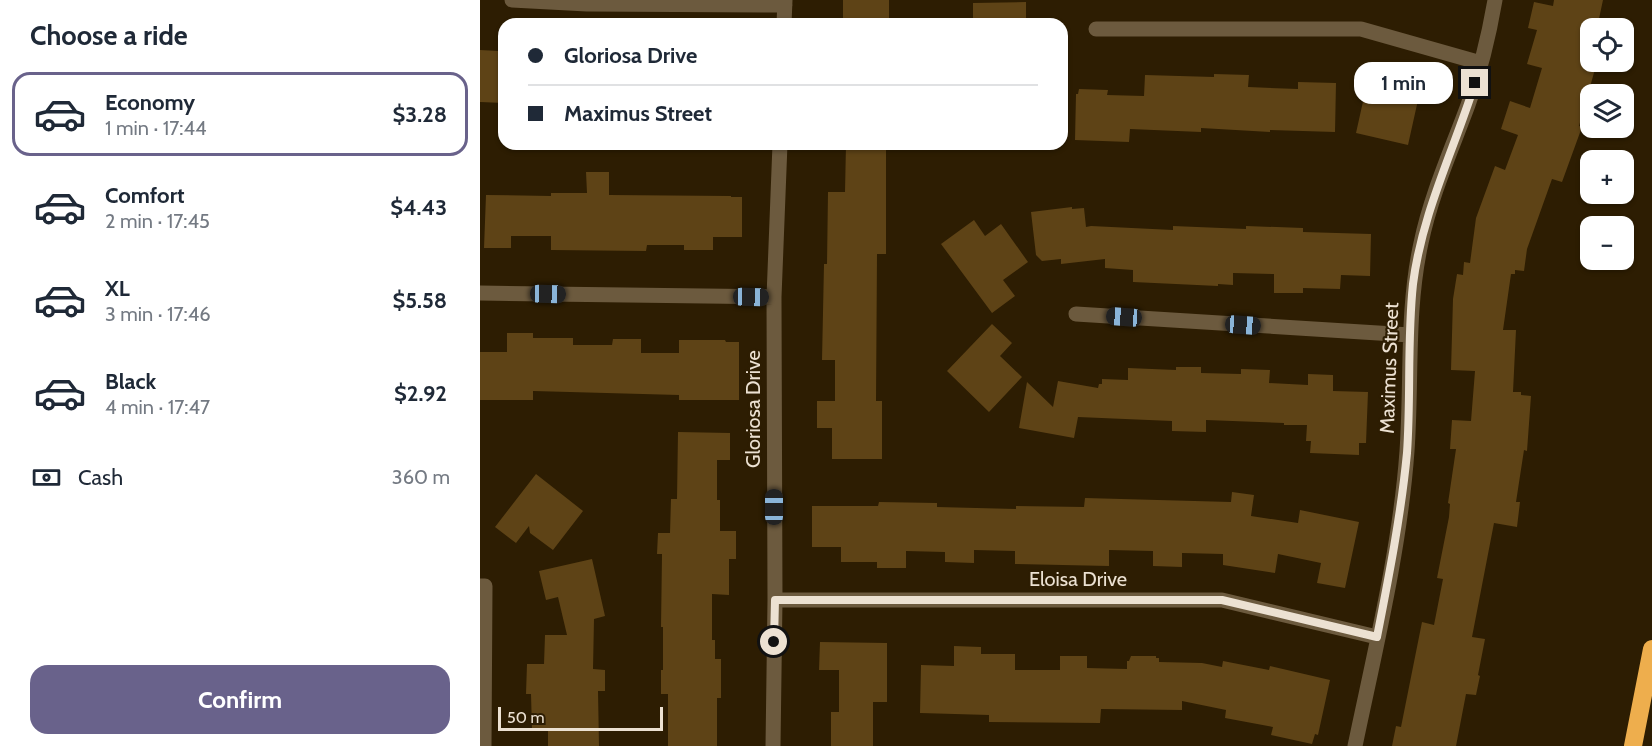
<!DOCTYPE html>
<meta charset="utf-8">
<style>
body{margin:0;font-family:Cabin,sans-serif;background:#f6f6f7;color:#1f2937;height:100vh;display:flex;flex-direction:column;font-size:22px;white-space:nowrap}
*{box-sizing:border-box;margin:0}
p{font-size:20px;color:#747a83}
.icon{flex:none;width:33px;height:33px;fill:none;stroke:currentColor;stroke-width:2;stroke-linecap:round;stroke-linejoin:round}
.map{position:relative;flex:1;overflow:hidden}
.sheet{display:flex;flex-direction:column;background:#fff;width:480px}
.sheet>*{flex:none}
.guide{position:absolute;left:18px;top:18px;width:570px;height:132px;border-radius:18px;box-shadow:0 2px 4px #0004;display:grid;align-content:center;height:132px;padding:0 30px;background:#fff}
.controls{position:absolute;left:1100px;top:18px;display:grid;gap:12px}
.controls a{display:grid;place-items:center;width:54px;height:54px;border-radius:12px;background:#fff;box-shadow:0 2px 4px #0004;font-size:30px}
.scale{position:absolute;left:18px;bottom:15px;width:165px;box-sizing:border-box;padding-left:6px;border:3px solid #ece1d2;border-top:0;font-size:16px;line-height:21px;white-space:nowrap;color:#ece1d2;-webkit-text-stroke:4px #2d1d02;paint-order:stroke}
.end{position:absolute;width:27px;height:27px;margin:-14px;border:8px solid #ece1d2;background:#111;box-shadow:0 0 0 3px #111}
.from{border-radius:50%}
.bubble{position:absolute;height:42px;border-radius:18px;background:#fff;box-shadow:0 2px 4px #0004;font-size:20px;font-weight:800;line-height:42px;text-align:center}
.car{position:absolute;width:18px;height:36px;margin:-18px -9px;border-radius:8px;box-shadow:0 0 4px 2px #0007;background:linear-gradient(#222 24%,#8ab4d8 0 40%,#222 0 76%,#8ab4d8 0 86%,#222 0)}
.guide b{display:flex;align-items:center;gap:21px;height:57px;font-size:22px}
.guide b+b{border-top:2px solid #e0e1e3}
.guide i{width:15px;height:15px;background:#1f2937}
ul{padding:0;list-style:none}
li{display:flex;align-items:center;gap:18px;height:84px;margin:0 12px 9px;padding:0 18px;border:3px solid transparent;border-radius:18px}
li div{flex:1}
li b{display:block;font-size:22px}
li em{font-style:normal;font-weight:800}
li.active{border-color:#69628b}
li>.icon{width:54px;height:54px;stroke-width:1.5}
h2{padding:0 30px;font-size:27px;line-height:72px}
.pay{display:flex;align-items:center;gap:15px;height:66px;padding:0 30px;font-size:22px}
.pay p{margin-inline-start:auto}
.action{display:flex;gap:12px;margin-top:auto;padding:12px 30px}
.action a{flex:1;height:69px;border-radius:18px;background:#69628b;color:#fff;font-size:24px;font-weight:800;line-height:69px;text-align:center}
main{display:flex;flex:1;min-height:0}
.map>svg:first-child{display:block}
.building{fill:#5e4316}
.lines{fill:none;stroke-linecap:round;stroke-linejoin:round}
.minor{stroke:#6c5a3e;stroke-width:15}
.highway{stroke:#eeae4d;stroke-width:18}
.route{stroke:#ece1d2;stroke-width:8}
.labels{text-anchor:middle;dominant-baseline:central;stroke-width:4.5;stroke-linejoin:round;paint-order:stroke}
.street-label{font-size:20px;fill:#ece1d2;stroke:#2d1d02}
</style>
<main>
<section class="sheet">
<h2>Choose a ride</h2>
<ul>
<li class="active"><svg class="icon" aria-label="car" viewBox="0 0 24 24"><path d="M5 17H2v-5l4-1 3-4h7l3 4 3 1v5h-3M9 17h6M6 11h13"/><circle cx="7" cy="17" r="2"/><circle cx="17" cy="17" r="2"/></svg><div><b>Economy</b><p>1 min · 17:44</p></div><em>$3.28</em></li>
<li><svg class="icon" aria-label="car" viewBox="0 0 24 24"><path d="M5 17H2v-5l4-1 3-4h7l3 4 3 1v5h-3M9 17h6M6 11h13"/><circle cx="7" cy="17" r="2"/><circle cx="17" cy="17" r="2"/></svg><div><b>Comfort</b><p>2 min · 17:45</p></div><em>$4.43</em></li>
<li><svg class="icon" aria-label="car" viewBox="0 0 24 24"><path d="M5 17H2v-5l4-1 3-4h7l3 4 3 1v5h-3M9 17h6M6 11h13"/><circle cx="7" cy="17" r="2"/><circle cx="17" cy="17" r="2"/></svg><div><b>XL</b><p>3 min · 17:46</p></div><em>$5.58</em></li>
<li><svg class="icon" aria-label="car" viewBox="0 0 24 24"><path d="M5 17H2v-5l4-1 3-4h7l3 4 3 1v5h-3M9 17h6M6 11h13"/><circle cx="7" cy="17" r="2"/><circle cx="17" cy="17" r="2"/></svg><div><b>Black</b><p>4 min · 17:47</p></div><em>$2.92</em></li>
</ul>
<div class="pay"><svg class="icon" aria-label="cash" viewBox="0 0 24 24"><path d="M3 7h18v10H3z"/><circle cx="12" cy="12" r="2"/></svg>Cash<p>360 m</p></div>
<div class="action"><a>Confirm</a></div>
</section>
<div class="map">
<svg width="1172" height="746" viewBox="0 0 1172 746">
<rect width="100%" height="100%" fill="#2d1d02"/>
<path class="building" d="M 363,0 L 409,0 L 409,24 L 363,24 Z
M 1074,0 L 1123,0 L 1117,28 L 1110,28 L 1110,62 L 1117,62 L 1099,126 L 1102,127 L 1082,182 L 1072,179 L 1047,249 L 1044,271 L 1035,270 L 1035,274 L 1031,274 L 1023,330 L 1036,330 L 1033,392 L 1041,392 L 1041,395 L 1051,396 L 1047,451 L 1044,450 L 1036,502 L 1040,502 L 1037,527 L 1014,523 L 992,637 L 1005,639 L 998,675 L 1000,676 L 996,695 L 986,694 L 976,746 L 912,746 L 916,726 L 921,727 L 942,622 L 954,625 L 963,579 L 957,578 L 969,517 L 970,504 L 968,503 L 976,449 L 970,449 L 972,420 L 991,421 L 995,371 L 971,370 L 973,299 L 977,274 L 983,275 L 984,262 L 990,263 L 996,218 L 1015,166 L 1025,170 L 1038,135 L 1021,129 L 1030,101 L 1050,108 L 1062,68 L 1047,64 L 1057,30 L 1048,28 L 1054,2 L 1073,6 Z
M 546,2 L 546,24 L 493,24 L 493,3 Z
M 0,50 L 19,51 L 19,56 L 24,57 L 24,103 L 0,102 Z
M 734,74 L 769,75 L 768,87 L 818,89 L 818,82 L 856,83 L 855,132 L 790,130 L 790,132 L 721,128 L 721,132 L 650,129 L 649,142 L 595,140 L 596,94 L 598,94 L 599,89 L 628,90 L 627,95 L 664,96 L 665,75 L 734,77 Z
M 890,83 L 917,89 L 915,95 L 938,100 L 928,145 L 876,133 L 886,88 L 889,88 Z
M 366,144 L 406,144 L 406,254 L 397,254 L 396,401 L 402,401 L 402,459 L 352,459 L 352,428 L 337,428 L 337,401 L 355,401 L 355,360 L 342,360 L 344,264 L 347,264 L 348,192 L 365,192 Z
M 106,172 L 129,172 L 129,195 L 251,196 L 251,197 L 262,197 L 262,237 L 233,237 L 233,250 L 204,250 L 204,245 L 167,245 L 166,251 L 71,250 L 71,236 L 31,236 L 31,248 L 4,248 L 6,195 L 71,196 L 71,193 L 107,193 Z
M 592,207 L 592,209 L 604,208 L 606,227 L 611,226 L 693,230 L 693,226 L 766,229 L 766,226 L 823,228 L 823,232 L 891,234 L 890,276 L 861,275 L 860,289 L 823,288 L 823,293 L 794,293 L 794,274 L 753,273 L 753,285 L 738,284 L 738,286 L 653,282 L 653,270 L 625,268 L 625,259 L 581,264 L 581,259 L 562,261 L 556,255 L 551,212 Z
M 494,220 L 505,236 L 521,224 L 548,262 L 523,280 L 535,296 L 512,313 L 461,244 Z
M 512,324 L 532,343 L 520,356 L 542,377 L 509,412 L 467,371 Z
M 27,333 L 53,333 L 53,338 L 93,338 L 93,345 L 132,345 L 133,339 L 161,339 L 161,353 L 199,353 L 199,340 L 245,340 L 246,342 L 259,342 L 259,400 L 199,400 L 199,395 L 53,391 L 53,400 L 0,400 L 0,352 L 27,352 Z
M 696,367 L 721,367 L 721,373 L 761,374 L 761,369 L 790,370 L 789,383 L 828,385 L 828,374 L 853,375 L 853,391 L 888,392 L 886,443 L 879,443 L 879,455 L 830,453 L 831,441 L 826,441 L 827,425 L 804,425 L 804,423 L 726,420 L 726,432 L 692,431 L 692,421 L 598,417 L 594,438 L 539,428 L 547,382 L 573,407 L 578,381 L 618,388 L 619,384 L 622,384 L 622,379 L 648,380 L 648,368 L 696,370 Z
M 198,432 L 250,433 L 250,460 L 237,460 L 237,500 L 240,500 L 240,531 L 256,531 L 256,559 L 249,559 L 249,595 L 232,594 L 232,640 L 235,640 L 235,659 L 241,659 L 241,698 L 237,698 L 237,746 L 188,746 L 188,694 L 181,694 L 181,670 L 183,670 L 183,627 L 181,627 L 182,554 L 177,554 L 178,533 L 190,533 L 191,499 L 197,499 Z
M 56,474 L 103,511 L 73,550 L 50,533 L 49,526 L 36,543 L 15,527 Z
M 752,492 L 774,495 L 771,516 L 818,523 L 820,510 L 879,522 L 865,588 L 837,583 L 841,563 L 798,554 L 795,573 L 743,565 L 743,554 L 702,553 L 702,567 L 673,566 L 673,551 L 629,550 L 629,566 L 535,564 L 535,551 L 494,550 L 494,563 L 465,562 L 465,552 L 426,551 L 426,568 L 397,568 L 397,562 L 361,562 L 361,547 L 332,547 L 332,506 L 398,506 L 399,502 L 457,503 L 457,507 L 536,509 L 536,506 L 604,507 L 605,498 L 751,502 Z
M 112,559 L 125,616 L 114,619 L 113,669 L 125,670 L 125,691 L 118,691 L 119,746 L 68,746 L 68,730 L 52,730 L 51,694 L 46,694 L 47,664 L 64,664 L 65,635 L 87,635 L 78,597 L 66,600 L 59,571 Z
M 340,642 L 407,643 L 407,702 L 393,702 L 393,746 L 351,746 L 351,712 L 359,712 L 359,670 L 339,670 Z
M 474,646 L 501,647 L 501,654 L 535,654 L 535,670 L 580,670 L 580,656 L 607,656 L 607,668 L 647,669 L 647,661 L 649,661 L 651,656 L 676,656 L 676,658 L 679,658 L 679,662 L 722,663 L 742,667 L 743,661 L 789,670 L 790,666 L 850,680 L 838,735 L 835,734 L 832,744 L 791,735 L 793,727 L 745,718 L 746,710 L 702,701 L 702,710 L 621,709 L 620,723 L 509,722 L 509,715 L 440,713 L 441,665 L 474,666 Z"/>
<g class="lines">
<path class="minor" d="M 32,0 L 107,4 L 305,5
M 304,24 L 305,0
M 616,29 L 881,29 L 1001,63
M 0,293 L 294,297
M 596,314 L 930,335
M 0,586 L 5,586 L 4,746
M 295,600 L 742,600 L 897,637
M 293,746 L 295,600 L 294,297 L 300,144
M 875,746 C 895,650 920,549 927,451 C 932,381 926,311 941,243 C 951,195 971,151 988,105 C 1000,72 1009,35 1015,0"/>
<path class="highway" d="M 1153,746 L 1172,649"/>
</g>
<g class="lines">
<path class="route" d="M 294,642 L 295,600 L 742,600 L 897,637 C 909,576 921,515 927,453 C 931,396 927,340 933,284 C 942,213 974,150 995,83"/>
</g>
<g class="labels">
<g class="street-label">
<text transform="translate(909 368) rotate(-88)">Maximus Street</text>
<text transform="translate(273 409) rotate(-90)">Gloriosa Drive</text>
<text x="598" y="579">Eloisa Drive</text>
</g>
</g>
</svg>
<div class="controls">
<a><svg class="icon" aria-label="locate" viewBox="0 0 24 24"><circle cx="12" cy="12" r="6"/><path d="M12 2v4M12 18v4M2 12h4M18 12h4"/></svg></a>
<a><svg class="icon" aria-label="layers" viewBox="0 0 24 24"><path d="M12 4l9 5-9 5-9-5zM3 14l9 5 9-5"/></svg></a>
<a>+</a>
<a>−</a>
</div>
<div class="scale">50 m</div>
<i class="end from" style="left:294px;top:642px"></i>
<i class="end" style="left:995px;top:83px"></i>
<div class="bubble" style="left:874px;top:62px;width:99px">1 min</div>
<i class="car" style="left:68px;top:294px;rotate:91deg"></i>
<i class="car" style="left:271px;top:297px;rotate:91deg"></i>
<i class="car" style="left:644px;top:317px;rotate:274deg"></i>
<i class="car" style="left:763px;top:325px;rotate:94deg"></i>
<i class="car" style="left:294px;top:507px;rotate:0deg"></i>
<div class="guide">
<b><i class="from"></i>Gloriosa Drive</b>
<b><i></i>Maximus Street</b>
</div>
</div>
</main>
